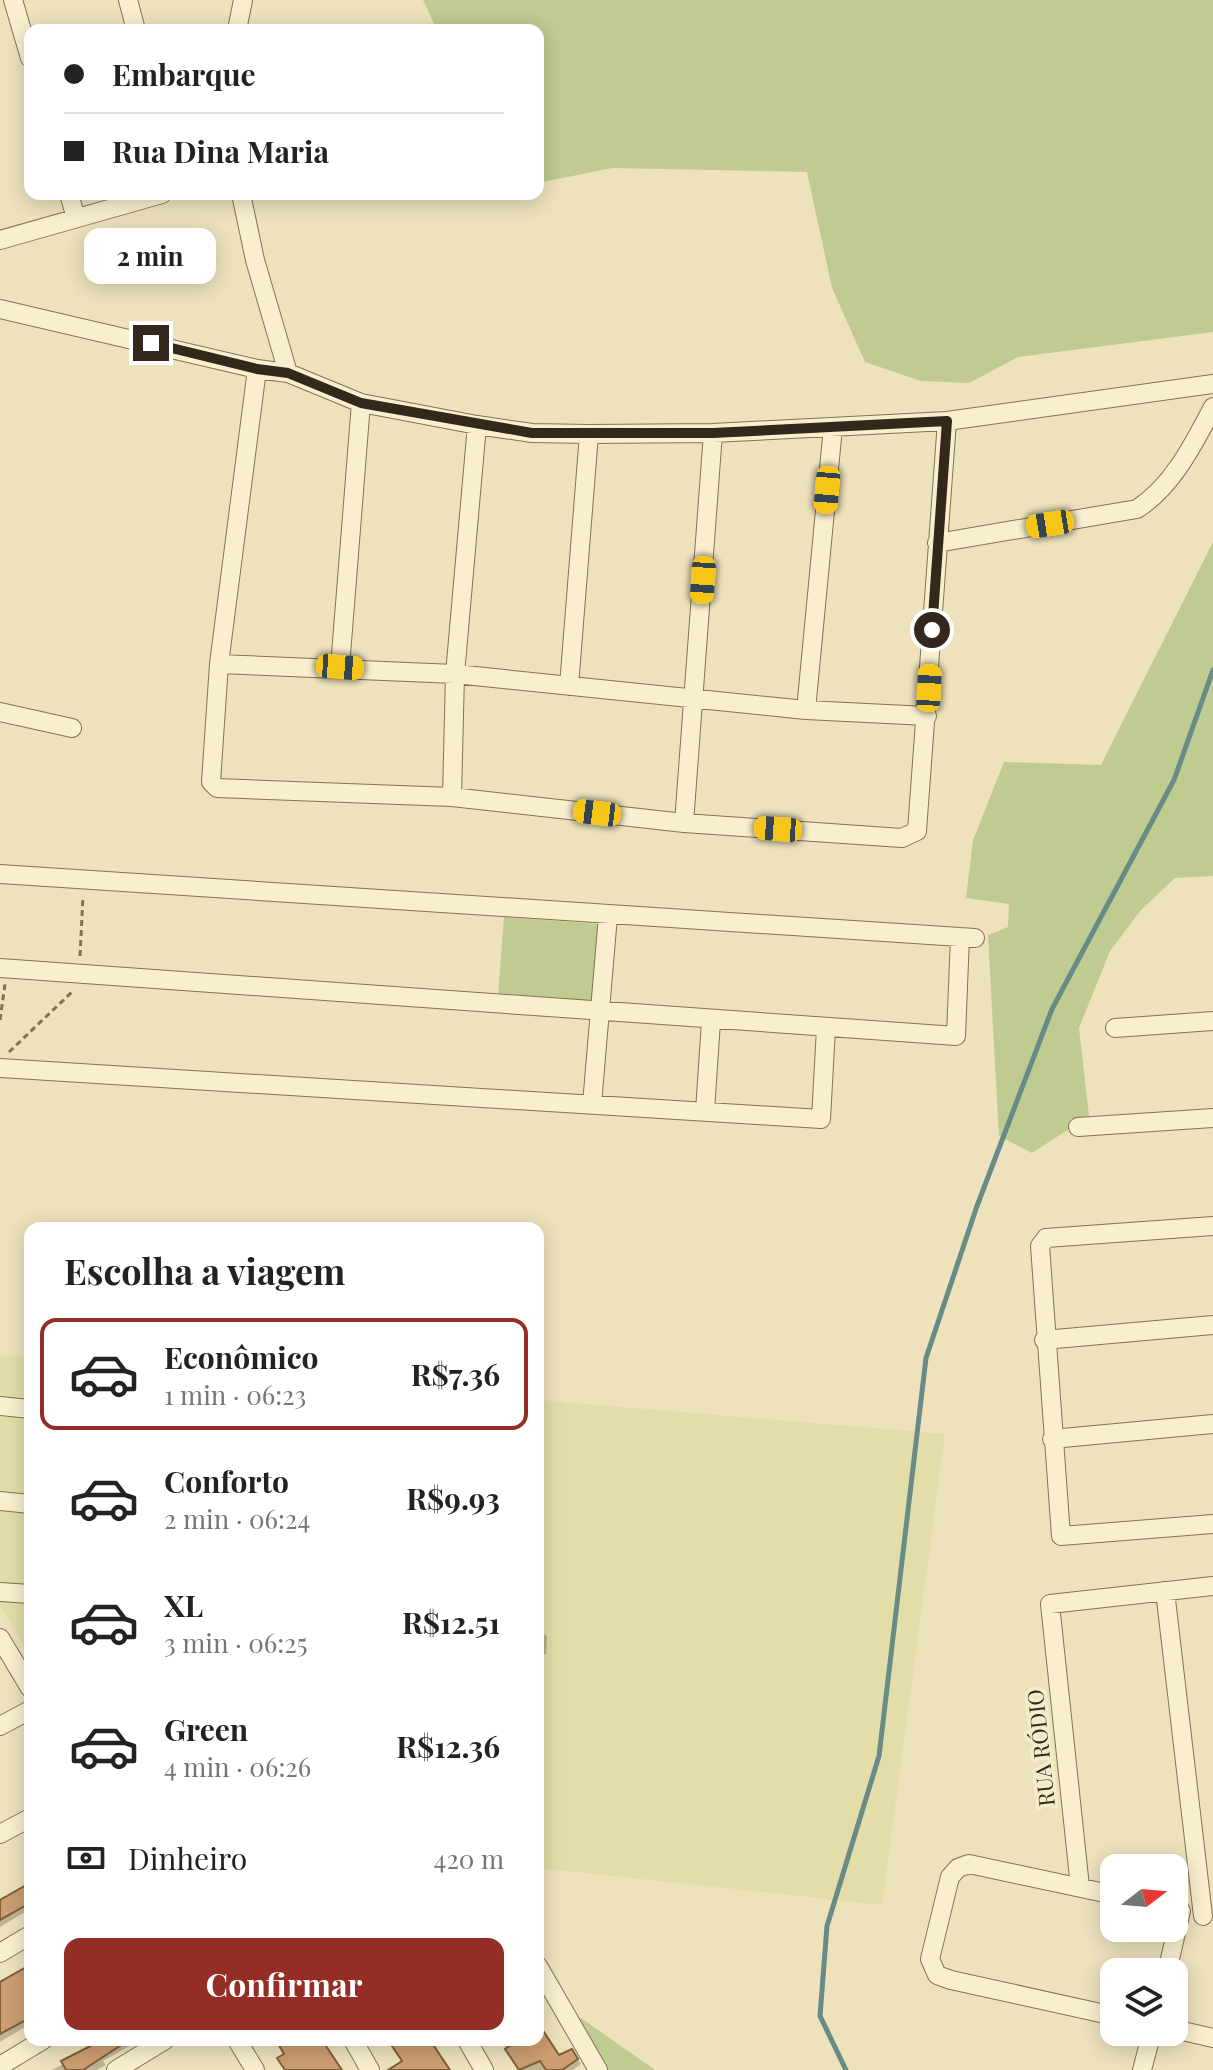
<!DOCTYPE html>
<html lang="pt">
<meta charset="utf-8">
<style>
body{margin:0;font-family:"Playfair Display",serif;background:#f2f2f2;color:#222;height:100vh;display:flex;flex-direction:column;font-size:30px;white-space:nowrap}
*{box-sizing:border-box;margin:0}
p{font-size:26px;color:#767676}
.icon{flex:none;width:44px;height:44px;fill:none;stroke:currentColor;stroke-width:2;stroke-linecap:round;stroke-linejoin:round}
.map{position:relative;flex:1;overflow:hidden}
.sheet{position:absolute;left:24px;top:1222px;width:520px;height:824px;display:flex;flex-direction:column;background:#fff;border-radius:16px;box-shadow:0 4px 20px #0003}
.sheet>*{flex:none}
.guide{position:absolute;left:24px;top:24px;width:520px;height:176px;border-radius:16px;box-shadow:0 4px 20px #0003;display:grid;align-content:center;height:176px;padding:0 40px;background:#fff}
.needle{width:52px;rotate:74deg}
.buttons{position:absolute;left:1100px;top:1854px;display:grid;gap:16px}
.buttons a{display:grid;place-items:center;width:88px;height:88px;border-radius:16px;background:#fff;box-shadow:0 4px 20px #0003;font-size:40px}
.end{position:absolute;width:36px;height:36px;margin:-18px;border:10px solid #33281b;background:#fff;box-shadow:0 0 0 4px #fff}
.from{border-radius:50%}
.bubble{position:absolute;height:56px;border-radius:16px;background:#fff;box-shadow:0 4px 20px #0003;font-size:26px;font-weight:700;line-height:56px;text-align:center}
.car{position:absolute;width:24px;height:48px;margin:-24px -12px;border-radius:10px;box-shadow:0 0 6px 2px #0007;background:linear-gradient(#f5c518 24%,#345 0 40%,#f5c518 0 76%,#345 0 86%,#f5c518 0)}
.guide b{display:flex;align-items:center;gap:28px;height:76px;font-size:30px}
.guide b+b{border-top:2px solid #e0e0e0}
.guide i{width:20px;height:20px;background:#222}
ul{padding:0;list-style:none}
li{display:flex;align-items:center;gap:24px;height:112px;margin:0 16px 12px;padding:0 24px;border:4px solid transparent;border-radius:16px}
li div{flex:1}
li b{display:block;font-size:30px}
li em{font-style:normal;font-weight:700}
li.current{border-color:#932d26}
li>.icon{width:72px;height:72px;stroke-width:1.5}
h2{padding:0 40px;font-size:36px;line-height:96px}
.pay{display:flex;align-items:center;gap:20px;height:88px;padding:0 40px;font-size:30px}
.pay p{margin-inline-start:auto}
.action{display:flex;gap:16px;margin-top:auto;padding:16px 40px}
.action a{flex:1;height:92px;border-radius:16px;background:#932d26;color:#fff;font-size:32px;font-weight:700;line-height:92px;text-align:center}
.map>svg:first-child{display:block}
.farmland{fill:#e3dea9}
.green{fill:#bfcb90}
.shadow{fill:#0003}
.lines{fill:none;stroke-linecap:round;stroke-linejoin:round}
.stream{stroke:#688b85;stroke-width:5}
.building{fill:#cc9e71;stroke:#835e3b;stroke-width:2}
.minor-casing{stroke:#847256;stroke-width:20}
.path{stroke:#847256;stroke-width:3;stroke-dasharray:6 4;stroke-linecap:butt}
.minor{stroke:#f9efce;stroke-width:18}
.route{stroke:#33281b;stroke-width:10}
.labels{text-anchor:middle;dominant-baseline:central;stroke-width:7;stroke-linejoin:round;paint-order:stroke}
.street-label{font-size:22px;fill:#33281b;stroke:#f5eccb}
</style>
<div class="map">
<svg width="1213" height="2070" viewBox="0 0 1213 2070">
<rect width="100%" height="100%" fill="#ede2bc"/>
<path class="farmland" d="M 0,1355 L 30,1357 L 30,1656 L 0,1605 Z
M 538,1400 L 945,1434 L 882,1905 L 538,1868 Z"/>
<path class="green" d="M 423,0 L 1213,0 L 1213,332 L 1018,357 L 969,383 L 921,381 L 865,362 L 832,288 L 807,172 L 612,168 L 538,183 L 538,30 L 437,30 Z
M 1213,542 L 1213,876 L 1175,878 L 1141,910 L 1110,951 L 1079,1028 L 1089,1116 L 1032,1153 L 999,1136 L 988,935 L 1008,927 L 1009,904 L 966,898 L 973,840 L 1004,762 L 1101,765 Z
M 504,917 L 598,924 L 593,1003 L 498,996 Z
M 581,2018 L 655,2070 L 605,2070 L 579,2026 Z"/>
<path class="shadow" d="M 538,1631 L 547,1636 L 546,1654 L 538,1654 Z
M 30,1885 L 30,1909 L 0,1927 L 0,1902 Z
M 30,1967 L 30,2024 L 0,2042 L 0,1983 Z
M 538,2024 L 560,2057 L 572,2052 L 581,2064 L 573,2070 L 518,2070 L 501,2040 L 538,2040 Z
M 96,2040 L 140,2040 L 103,2061 L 106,2065 L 97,2070 L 52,2070 L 99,2044 Z"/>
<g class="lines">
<path class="stream" d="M 846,2070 L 820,2016 L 827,1926 L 879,1756 L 926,1358 L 977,1206 L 1052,1009 L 1174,780 L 1213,670"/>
</g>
<path class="building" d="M 30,1883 L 30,1903 L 0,1920 L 0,1900 Z
M 30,1965 L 30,2018 L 0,2034 L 0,1982 Z
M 538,2023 L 559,2055 L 572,2049 L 578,2059 L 562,2070 L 546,2070 L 540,2061 L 519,2070 L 505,2049 L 519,2040 L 538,2040 Z
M 102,2040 L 129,2040 L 83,2070 L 66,2070 L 61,2061 Z
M 276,2040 L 322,2040 L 342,2070 L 285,2070 L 277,2058 L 284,2054 Z
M 388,2040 L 430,2040 L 450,2070 L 388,2070 L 402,2061 Z"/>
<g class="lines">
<g class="minor-casing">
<path id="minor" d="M 13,0 L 30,58
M 128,0 L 136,30
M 237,30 L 243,0
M 69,194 L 76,218
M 241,194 L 255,260 L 288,373
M 0,240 L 162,194
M 0,309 L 257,369 L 288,373 L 361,403 L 477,425 L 532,433 L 589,434 L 713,433 L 947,421 L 1213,384
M 257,369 L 219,664 L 211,782 L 217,788 L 452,797 L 684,823 L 902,838 L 917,831 L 947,421
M 937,543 L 1137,509 C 1173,486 1194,443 1213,407
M 219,664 L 455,674 L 806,710 L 927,716
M 340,667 L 361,403
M 569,686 L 589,434
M 806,710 L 833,427
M 0,712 L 72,728
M 452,797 L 455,674 L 477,425
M 684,823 L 713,433
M 0,874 L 975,938
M 0,968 L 956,1036 L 960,937
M 1115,1028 L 1213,1021
M 0,1068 L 821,1119 L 826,1028
M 592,1104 L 608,916
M 705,1111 L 711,1021
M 1078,1127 L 1213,1118
M 1213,1226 L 1046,1238 L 1040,1246 L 1061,1536 L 1213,1524
M 1044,1340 L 1213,1325
M 0,1406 L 30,1409
M 1052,1439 L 1213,1424
M 0,1501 L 30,1504
M 1165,1591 L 1203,1916
M 0,1592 L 30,1594
M 0,1638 L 30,1688
M 0,1726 L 30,1710
M 0,1834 L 30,1818
M 1080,1887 L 1050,1604 L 1213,1586
M 1114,1895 L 969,1864 L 958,1868 L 950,1877 L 930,1959 L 937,1975 L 951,1980 L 1114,2016
M 0,1953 L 30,1935
M 538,1966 L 598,2070
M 1167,1972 L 1181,1911
M 1174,2029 L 1213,2038
M 237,2040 L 255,2070
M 353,2040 L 370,2070
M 467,2040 L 484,2070
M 0,2066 L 43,2040
M 116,2070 L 165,2040
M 1142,2070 L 1152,2032"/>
</g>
<path class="path" d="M 80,956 L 83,896
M 0,1020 L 5,984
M 9,1052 L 73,991"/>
<use href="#minor" class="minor"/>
</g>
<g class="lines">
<path class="route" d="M 151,343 L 257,369 L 288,373 L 361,403 L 532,433 L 713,433 L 947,421 L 932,630"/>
</g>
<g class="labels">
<g class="street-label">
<text transform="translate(1040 1748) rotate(-96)">RUA RÓDIO</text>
</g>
</g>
</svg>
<div class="buttons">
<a><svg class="needle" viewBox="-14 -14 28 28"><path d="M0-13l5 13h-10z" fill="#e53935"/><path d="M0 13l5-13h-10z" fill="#767676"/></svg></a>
<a><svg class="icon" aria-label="layers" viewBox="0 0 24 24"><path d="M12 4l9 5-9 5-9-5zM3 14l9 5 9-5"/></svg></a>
</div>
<i class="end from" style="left:932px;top:630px"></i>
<i class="end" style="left:151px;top:343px"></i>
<div class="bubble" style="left:84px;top:228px;width:132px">2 min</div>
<i class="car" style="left:827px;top:490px;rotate:185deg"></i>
<i class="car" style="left:1050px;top:524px;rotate:261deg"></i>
<i class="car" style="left:703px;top:580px;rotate:184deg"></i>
<i class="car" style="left:340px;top:667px;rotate:94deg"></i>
<i class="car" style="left:929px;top:688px;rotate:3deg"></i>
<i class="car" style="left:597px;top:813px;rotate:277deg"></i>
<i class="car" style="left:778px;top:829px;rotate:274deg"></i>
<div class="guide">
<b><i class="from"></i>Embarque</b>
<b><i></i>Rua Dina Maria</b>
</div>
<section class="sheet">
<h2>Escolha a viagem</h2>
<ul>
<li class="current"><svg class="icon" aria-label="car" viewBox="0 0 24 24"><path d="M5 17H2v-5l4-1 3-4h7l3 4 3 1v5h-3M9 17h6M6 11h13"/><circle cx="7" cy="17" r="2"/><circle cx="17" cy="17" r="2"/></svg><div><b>Econômico</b><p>1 min · 06:23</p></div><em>R$7.36</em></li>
<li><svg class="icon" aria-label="car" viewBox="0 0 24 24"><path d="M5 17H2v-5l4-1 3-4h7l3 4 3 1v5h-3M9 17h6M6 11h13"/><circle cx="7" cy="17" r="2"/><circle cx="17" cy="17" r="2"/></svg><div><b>Conforto</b><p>2 min · 06:24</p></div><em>R$9.93</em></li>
<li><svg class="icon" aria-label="car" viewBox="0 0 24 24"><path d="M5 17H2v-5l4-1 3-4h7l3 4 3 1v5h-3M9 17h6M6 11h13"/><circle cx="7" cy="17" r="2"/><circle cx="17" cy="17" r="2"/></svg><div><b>XL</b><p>3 min · 06:25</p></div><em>R$12.51</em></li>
<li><svg class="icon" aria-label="car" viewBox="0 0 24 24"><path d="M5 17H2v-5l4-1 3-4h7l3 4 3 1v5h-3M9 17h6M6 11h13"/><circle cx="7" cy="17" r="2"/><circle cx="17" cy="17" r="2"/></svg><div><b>Green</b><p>4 min · 06:26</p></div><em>R$12.36</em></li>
</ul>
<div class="pay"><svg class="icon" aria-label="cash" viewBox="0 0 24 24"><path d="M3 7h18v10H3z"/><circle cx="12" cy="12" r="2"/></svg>Dinheiro<p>420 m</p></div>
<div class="action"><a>Confirmar</a></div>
</section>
</div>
